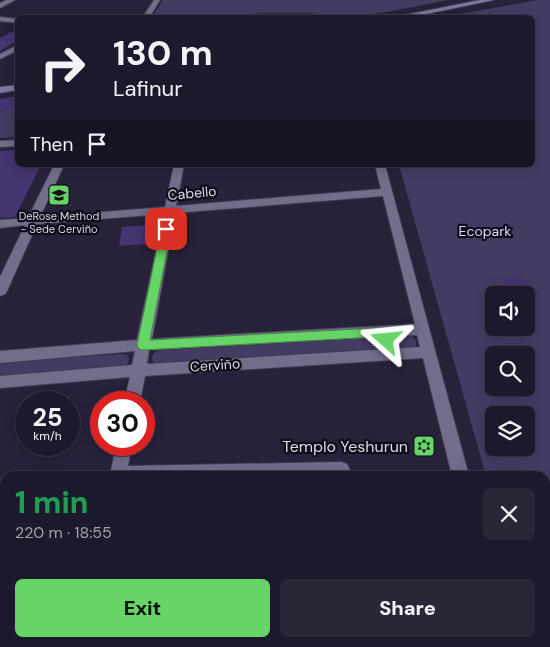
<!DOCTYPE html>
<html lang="en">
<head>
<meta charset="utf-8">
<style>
  :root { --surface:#1d192c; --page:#2a2638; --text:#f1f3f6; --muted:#a0a0a9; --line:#3b3848; --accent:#66d466 }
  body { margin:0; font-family:"DM Sans",sans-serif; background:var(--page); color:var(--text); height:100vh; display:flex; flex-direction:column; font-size:19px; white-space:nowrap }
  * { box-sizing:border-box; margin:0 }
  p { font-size:16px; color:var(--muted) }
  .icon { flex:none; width:28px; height:28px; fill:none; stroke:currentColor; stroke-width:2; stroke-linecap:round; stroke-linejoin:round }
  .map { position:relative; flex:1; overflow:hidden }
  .sheet { position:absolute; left:0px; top:471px; width:550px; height:176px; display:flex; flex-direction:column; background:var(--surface); border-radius:15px 15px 0 0; box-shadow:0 2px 12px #0003,0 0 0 1px var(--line) }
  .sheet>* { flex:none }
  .hud { position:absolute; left:15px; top:15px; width:520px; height:152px; border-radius:8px; box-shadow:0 2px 12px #0003,0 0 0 1px var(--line); background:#1d192c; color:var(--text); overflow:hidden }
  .buttons { position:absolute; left:485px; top:286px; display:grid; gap:10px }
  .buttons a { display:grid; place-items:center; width:50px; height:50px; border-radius:8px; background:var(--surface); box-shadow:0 2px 12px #0003,0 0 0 1px var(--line); font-size:25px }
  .speed { position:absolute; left:15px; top:391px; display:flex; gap:10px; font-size:25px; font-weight:700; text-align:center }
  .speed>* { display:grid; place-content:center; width:65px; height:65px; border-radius:50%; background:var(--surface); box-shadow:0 2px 12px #0003,0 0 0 1px var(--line); line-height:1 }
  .speed small { font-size:12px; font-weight:400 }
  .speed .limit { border:8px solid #d22; background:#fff; color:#111 }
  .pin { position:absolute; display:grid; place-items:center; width:42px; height:42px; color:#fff; margin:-21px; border-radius:10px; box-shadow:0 2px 8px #0006 }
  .me { position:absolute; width:55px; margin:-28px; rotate:288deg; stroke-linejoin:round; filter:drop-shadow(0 0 4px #0008) }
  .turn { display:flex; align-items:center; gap:18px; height:105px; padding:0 15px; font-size:22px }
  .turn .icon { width:65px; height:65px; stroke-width:2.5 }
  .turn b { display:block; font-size:35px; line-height:42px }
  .then { display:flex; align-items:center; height:48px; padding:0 15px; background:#0003; gap:10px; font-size:19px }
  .round { display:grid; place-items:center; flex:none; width:52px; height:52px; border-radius:8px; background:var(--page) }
  .headline { display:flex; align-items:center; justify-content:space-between; height:85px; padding:0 15px }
  h1 { font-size:30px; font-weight:800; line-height:38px; color:#1e9e55 }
  .button { display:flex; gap:10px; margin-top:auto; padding:10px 15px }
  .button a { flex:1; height:58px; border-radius:8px; background:var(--accent); color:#111; font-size:20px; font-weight:800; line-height:58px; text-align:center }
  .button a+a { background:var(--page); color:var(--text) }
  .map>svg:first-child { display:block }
</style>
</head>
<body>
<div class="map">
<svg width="550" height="647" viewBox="0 0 550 647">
  <rect width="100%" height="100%" fill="#27213a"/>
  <path fill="#2e2747" d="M258,13H313L321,17L245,18Z"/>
  <path fill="#443b63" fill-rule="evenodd" d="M163,0H449C418,5 338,26 313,13H258L245,18L152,17Z
    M538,0H550V647H535L533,643L545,642V476H486L399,165H532V18L442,17ZM494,295H526V328H494ZM494,355H526V388H494ZM494,415H526V448H494Z
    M17,96V137L0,138V112L16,108L11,97Z
    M410,334L416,341V348L160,365L153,362L152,357L155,352L161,350Z
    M122,354L128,355L129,360L127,365L121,367L0,378V362Z"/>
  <path fill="#443470" d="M18,29V40L0,51V38Z
    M11,97L16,109L0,112V99Z
    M18,150V165H41L15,217L0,218V151Z
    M148,225L146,244L119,246L122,227Z
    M518,274L542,295H535L526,299V295H518L502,280Z"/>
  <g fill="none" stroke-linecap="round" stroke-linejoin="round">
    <g stroke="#413b51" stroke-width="2">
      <path id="minor" d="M7,0H15L0,8V3Z
        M154,0H160L149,18H142Z
        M0,17L18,19V23L0,21Z
        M18,45V50L0,59V54Z
        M18,140V146L0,147V141Z
        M54,165H64L40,217L165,207L174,165H184L176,206L381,189L375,165H385L469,476H452L423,358L145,376L140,402H124L130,377L0,388V376L132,365L135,351L0,363V351L137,340L164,214L37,224L7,291L5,294L0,296V277L25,225L0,228V220L28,218ZM383,196L415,324L152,339L175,213ZM417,335L420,347L147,364L149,350Z
        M116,445H132L128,466L341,462L347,464L350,470L345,476H110Z
        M76,642H97V647H75Z
        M494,642H515L516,647H494Z"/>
    </g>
    <g stroke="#413b51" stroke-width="2">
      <path id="secondary" d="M480,0H494L407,18H390Z
        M18,85V90L0,93V87Z"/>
    </g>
    <use href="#minor" fill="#736d8c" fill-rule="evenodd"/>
    <use href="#secondary" fill="#7f77a1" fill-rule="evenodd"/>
  </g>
  <path fill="#66d466" stroke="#428a42" d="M166,226L171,229L150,340L377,328L381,329L392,340L386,345L375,337L143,350L139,349L137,345L161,229Z"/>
  <defs>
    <g id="university-square" transform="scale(1.125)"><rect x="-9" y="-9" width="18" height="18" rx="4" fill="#66d466" stroke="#0f0c18"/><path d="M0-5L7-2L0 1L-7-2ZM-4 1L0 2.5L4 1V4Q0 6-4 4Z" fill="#111"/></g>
    <g id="synagogue-square" transform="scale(1.125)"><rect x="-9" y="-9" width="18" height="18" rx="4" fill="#66d466" stroke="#0f0c18"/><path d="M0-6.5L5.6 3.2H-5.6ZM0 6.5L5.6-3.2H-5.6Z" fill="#111"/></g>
  </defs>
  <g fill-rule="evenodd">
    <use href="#university-square" x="59" y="195"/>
    <use href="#synagogue-square" x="424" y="446"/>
  </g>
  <g text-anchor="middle" stroke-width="4.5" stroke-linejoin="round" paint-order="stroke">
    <g font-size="11" fill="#dbd8ea" stroke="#0f0c18">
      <text x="59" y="220">DeRose Method<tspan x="59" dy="13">- Sede Cerviño</tspan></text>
    </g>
    <g font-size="14" fill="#dbd8ea" stroke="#0f0c18">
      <text transform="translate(192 193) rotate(-5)" y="5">Cabello</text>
      <text transform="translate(215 365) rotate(-4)" y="5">Cerviño</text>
    </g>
    <g font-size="14" fill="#dfd8fe" stroke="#0f0c18">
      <text x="485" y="236">Ecopark</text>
    </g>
    <g font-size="16" fill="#dbd8ea" stroke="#0f0c18" text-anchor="end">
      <text x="408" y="452">Templo Yeshurun</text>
    </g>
  </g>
</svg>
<div class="buttons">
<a><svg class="icon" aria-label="sound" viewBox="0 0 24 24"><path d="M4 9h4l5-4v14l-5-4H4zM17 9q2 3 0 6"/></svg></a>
<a><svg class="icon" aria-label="search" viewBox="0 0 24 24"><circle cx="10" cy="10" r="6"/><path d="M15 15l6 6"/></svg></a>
<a><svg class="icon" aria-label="layers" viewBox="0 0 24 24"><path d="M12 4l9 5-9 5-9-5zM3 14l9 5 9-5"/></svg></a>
</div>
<div class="speed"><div>25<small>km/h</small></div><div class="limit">30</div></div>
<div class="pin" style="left:166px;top:229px;background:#d93025"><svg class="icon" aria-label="arrive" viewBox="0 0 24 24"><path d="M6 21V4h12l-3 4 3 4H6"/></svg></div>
<svg class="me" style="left:386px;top:340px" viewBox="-20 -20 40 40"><path d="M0-17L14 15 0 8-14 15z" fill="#66d466" stroke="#fff" stroke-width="4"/></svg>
<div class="hud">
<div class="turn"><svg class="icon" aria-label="right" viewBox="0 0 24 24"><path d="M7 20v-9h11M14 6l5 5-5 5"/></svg><div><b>130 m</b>Lafinur</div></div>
<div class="then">Then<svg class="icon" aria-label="arrive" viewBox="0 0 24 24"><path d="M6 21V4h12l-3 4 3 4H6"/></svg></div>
</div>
<section class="sheet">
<div class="headline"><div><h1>1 min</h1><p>220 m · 18:55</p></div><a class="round"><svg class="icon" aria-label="close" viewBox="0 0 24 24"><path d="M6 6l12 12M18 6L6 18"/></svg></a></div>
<div class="button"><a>Exit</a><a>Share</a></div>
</section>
</div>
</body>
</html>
